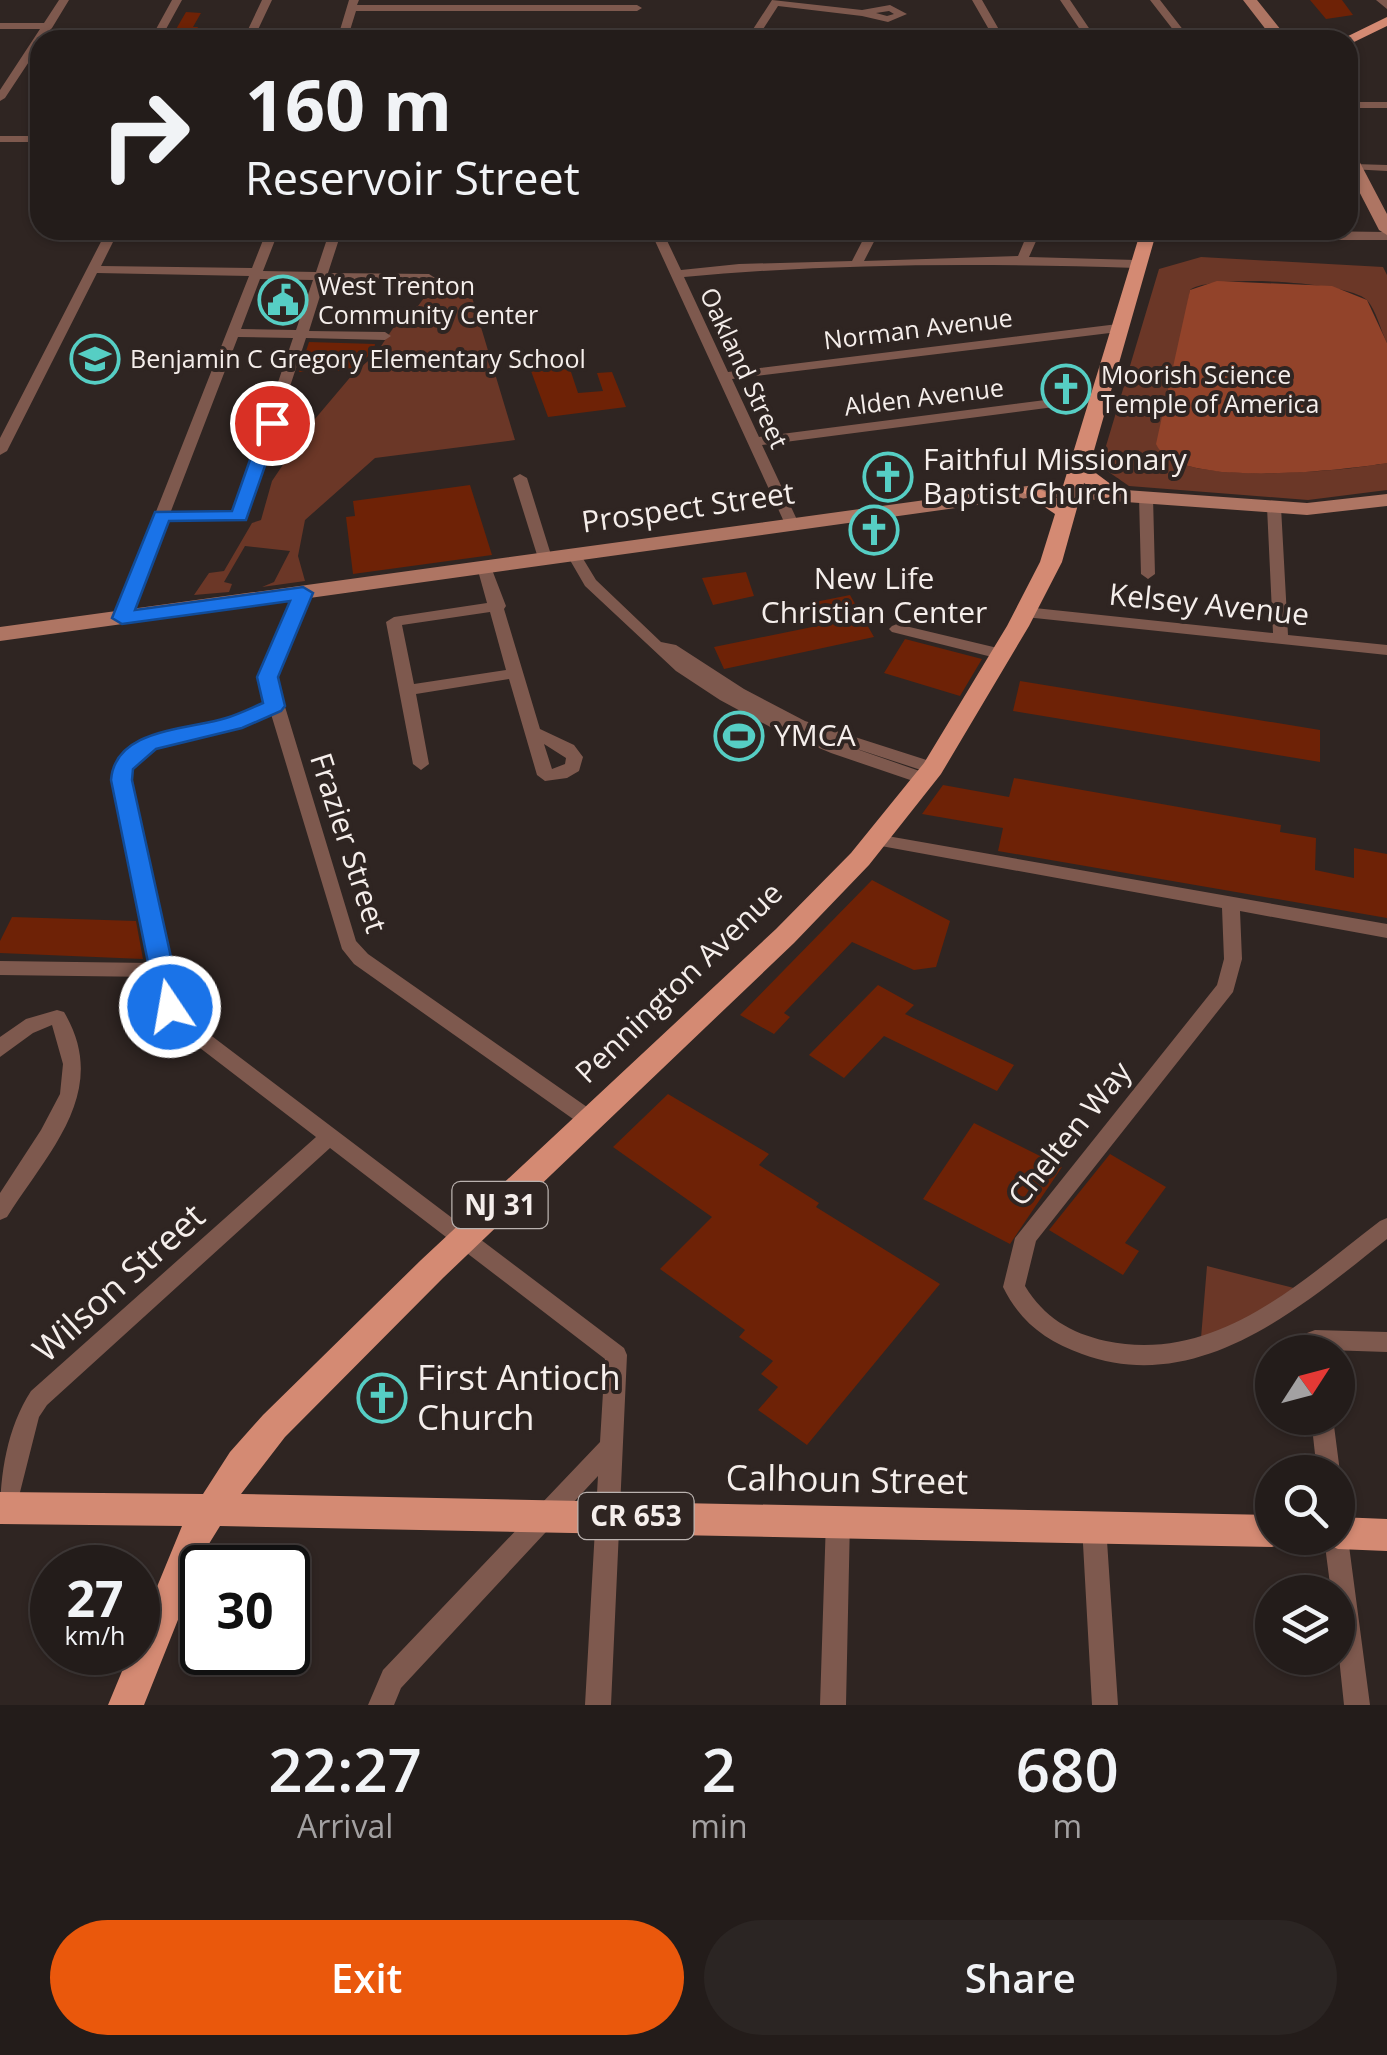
<!DOCTYPE html>
<html lang="en">
<head>
<meta charset="utf-8">
<style>
  :root { --surface:#231c1a; --page:#2b2523; --text:#f1f3f6; --muted:#a3a1a2; --line:#403a39; --accent:#ea580c }
  body { margin:0; font-family:"Open Sans",sans-serif; background:var(--page); color:var(--text); height:100vh; display:flex; flex-direction:column; font-size:38px; white-space:nowrap }
  * { box-sizing:border-box; margin:0 }
  p { font-size:32px; color:var(--muted) }
  .icon { flex:none; width:55px; height:55px; fill:none; stroke:currentColor; stroke-width:2; stroke-linecap:round; stroke-linejoin:round }
  .map { position:relative; height:1705px; overflow:hidden }
  .panel { display:flex; flex-direction:column; background:var(--surface); flex:1 }
  .panel>* { flex:none }
  .hud { position:absolute; left:30px; top:30px; width:1328px; height:210px; border-radius:30px; box-shadow:0 2px 8px #0004,0 0 0 2px var(--line); background:#231c1a; color:var(--text); overflow:hidden }
  .needle { width:65px; rotate:54deg }
  .controls { position:absolute; left:1255px; top:1335px; display:grid; gap:20px }
  .controls a { display:grid; place-items:center; width:100px; height:100px; border-radius:50%; background:var(--surface); box-shadow:0 2px 8px #0004,0 0 0 2px var(--line); font-size:50px }
  .speed { position:absolute; left:30px; top:1545px; display:flex; gap:20px; font-size:50px; font-weight:700; text-align:center }
  .speed>* { display:grid; place-content:center; width:130px; height:130px; border-radius:50%; background:var(--surface); box-shadow:0 2px 8px #0004,0 0 0 2px var(--line); line-height:1 }
  .speed small { font-size:25px; font-weight:400 }
  .speed .limit { border:5px solid #111; border-radius:15px; background:#fff; color:#111 }
  .pin { position:absolute; display:grid; place-items:center; width:85px; height:85px; color:#fff; margin:-42px; border:5px solid #fff; border-radius:50%; box-shadow:0 2px 10px #0007 }
  .me { position:absolute; width:110px; margin:-55px; rotate:348deg; stroke-linejoin:round; filter:drop-shadow(0 0 8px #0008) }
  .turn { display:flex; align-items:center; gap:35px; height:210px; padding:0 50px; font-size:45px }
  .turn .icon { width:130px; height:130px; stroke-width:2.5 }
  .turn b { display:block; font-size:70px; line-height:85px }
  .eta { display:flex; justify-content:space-evenly; align-items:center; height:170px; text-align:center }
  .eta b { font-size:60px; font-weight:600; line-height:70px }
  .cta { display:flex; gap:20px; margin-top:auto; padding:20px 50px }
  .cta a { flex:1; height:115px; border-radius:60px; background:var(--accent); color:#fff; font-size:40px; font-weight:600; line-height:115px; text-align:center }
  .cta a+a { background:var(--page); color:var(--text) }
  .map>svg:first-child { display:block }
</style>
</head>
<body>
<div class="map">
<svg width="1387" height="1705" viewBox="0 0 1387 1705">
  <rect width="100%" height="100%" fill="#2f2522"/>
  <path fill="#6b3727" d="M1201,257L1383,267L1387,275V343C1381,331 1376,310 1367,300C1348,281 1210,274 1190,290L1162,455C1203,484 1337,472 1387,463V490L1308,500L1129,486L1100,466L1159,269Z
    M441,275L471,294L515,440L375,458L305,520L298,556L305,581L262,587L274,582L290,551L245,546L224,582L232,584L229,592L194,595L209,573L224,571L252,523L261,520L272,481L309,426L353,374L375,355L404,312L418,306Z
    M1207,1266L1294,1288L1246,1321L1201,1338Z"/>
  <path fill="#92432a" d="M1217,281L1332,286L1367,300L1387,343V463C1345,470 1175,490 1156,444L1190,290Z"/>
  <path fill="#6e2206" d="M1310,0H1342L1353,15L1326,19Z
    M186,12L201,13L193,27H198L193,39L171,38Z
    M309,342L375,344L374,351L352,370L299,372Z
    M570,369L578,393L603,391L597,373L612,372L626,407L548,417L531,371Z
    M470,485L492,555L353,574L346,517L355,516L353,501Z
    M746,572L754,596L713,605L702,578Z
    M850,595L874,637L724,669L714,647L827,624L815,602Z
    M905,639L982,659L960,696L884,673Z
    M1020,681L1320,730V762L1013,711Z
    M1014,778L1281,825L1280,832L1316,838L1315,870L1354,878V848L1387,854V918L998,851L1003,828L922,814L943,785L1009,797Z
    M872,880L950,921L936,967L914,970L852,942L784,1013L790,1017L774,1034L740,1015Z
    M12,917L136,921L143,959L0,953V941Z
    M878,985L914,1005L905,1014L1014,1065L997,1091L884,1036L844,1078L809,1055Z
    M668,1094L769,1154L759,1165L819,1203L816,1207L940,1284L807,1445L758,1410L778,1387L761,1374L773,1361L739,1337L745,1330L660,1269L712,1217L613,1147Z
    M974,1123L1062,1167L1010,1244L923,1199Z
    M1110,1154L1166,1187L1125,1243L1139,1251L1123,1275L1049,1230Z"/>
  <g fill="none" stroke-linecap="round" stroke-linejoin="round">
    <path fill="#7e594e" fill-rule="evenodd" d="M59,0H69L52,28L40,40V45L5,98L0,101V90L40,29H0V23H44Z
      M172,0H182L160,40H150Z
      M262,0H272L253,40H243Z
      M349,0H359L357,5H637L642,8L637,11H356L347,40H337Z
      M772,0L862,10L890,5L907,14L888,22L862,16L778,6L756,40H746ZM889,11L894,14L887,16L876,13Z
      M972,0H982L1005,40H995Z
      M1060,0H1070L1097,40H1087Z
      M1150,0H1160L1191,40H1181Z
      M1376,0H1387V9Z
      M1348,102H1387V108H1348Z
      M0,136H40V142H0Z
      M1354,164L1387,165V171L1350,169V165Z
      M107,230H119L101,266L252,268L267,230H279L263,271L316,272L330,230H342L328,273L429,274L435,278L429,282L325,280L309,331L385,332L391,336L385,340L306,338L247,516L240,520L168,519L130,618L122,623L114,618L249,276L97,273L7,451L0,455V438ZM260,279L313,280L296,330L241,329ZM238,337L293,338L234,512L171,511Z
      M650,230H662L681,270L739,264L852,261L868,230H880L864,261L1018,256L1029,230H1041L1029,257L1136,260L1142,264L1136,268C986,263 833,263 684,277L728,372L1118,324L1124,328L1118,332L732,379L759,437L1100,393L1107,397L1100,401L762,445L799,524L792,528L785,524Z
      M1228,230L1387,232V240H1244Z
      M520,474L527,478L552,558L550,561H540L538,558L513,478Z
      M1146,493L1153,497L1155,574L1148,579L1141,574L1139,497Z
      M1274,503L1281,507L1288,635L1387,645V655L1025,617L1017,612L1025,607L1273,633L1267,507Z
      M574,551L579,552L596,580L661,642L676,645L744,689L805,721L939,764L941,768L933,774L845,745L931,775L933,779L931,783H919L831,753L774,729L720,700L676,671L585,586L567,555Z
      M484,563L491,567L506,606L504,609L540,729L574,745L583,757L579,771L567,778L545,781L537,775L509,679L416,694L429,764L421,770L413,764L386,622L394,617L487,603L477,567ZM490,612L506,670L414,684L402,625ZM544,744L566,758L565,764L552,769Z
      M303,588L311,593L276,677L356,941L368,954L597,1114L600,1120L597,1126L590,1128L583,1126L354,964L342,949L271,714C259,720 246,726 233,729C196,738 140,735 130,780L179,1008L188,1018L624,1348L627,1355L611,1705H585L598,1476L401,1688L394,1705H368L383,1670L600,1442L605,1359L330,1148L47,1405L39,1417L16,1508L12,1516L0,1518C0,1474 7,1428 31,1391L316,1137L174,1028L161,1010L154,977L0,975V961L151,963L114,780C126,724 187,731 231,718C244,715 256,708 268,703L260,677L295,593Z
      M897,624L1006,650L1008,654L1000,659L892,632L889,629L892,626Z
      M876,834L1387,924V938L1240,911L1242,959L1233,992L1036,1241L1025,1286C1044,1317 1070,1333 1106,1341C1216,1364 1299,1283 1380,1221L1387,1218V1239C1301,1307 1199,1397 1082,1354C1046,1341 1020,1322 1003,1287L1015,1238L1217,985L1224,959L1222,908L870,844L867,840L870,836Z
      M57,1010L64,1012C111,1091 49,1151 7,1217L0,1220V1193L41,1130L60,1094L63,1064L52,1025L33,1033L0,1057V1037L26,1019Z
      M1315,1330L1387,1332V1352L1327,1350V1352H1305L1304,1340L1307,1333Z
      M1311,1418H1333L1340,1472L1338,1477V1472H1317Z
      M838,1509L846,1512L850,1520L846,1705H820L826,1520L830,1512Z
      M1094,1515L1102,1518L1106,1526L1118,1705H1092L1082,1526L1086,1518Z
      M1338,1527L1344,1530L1348,1538L1370,1705H1344L1338,1648V1592H1331L1324,1538H1338Z"/>
    <path fill="#ae7563" fill-rule="evenodd" d="M1243,0H1257L1289,40H1274Z
      M1348,150L1356,155L1387,214V235L1379,230L1348,170Z
      M1042,484L1307,503L1387,494V506L1307,515L1042,496L0,641V627Z"/>
    <path fill="#d48a73" fill-rule="evenodd" d="M1387,17V26L1352,43L1340,40Z
      M1141,230H1157L1089,468L1124,494L1121,498H1107L1084,483L1062,562L1029,626L941,774L869,865L794,943L443,1278L285,1437L241,1494L1272,1515V1538H1286L1284,1542L1272,1547L220,1526L207,1547L144,1705H108L130,1652H138V1633L182,1526L0,1524V1492L203,1494L230,1452L263,1415L421,1260L776,929L851,853L924,763L1007,626L1040,562L1055,514L1021,491L1031,485L1059,499Z
      M1338,1517L1387,1519V1551L1338,1549L1326,1544L1323,1538H1338Z"/>
  </g>
  <path fill="#1a73e8" stroke="#114b97" stroke-width="2.5" d="M272,418L280,423L246,520L169,521L135,610L303,587L313,593L278,677L285,706L281,711L242,728L156,749L133,769L132,780L182,1007L178,1014H161L157,1007L111,780C115,728 188,730 226,718C239,714 251,708 263,703L257,677L290,601L122,624L112,618L155,512L232,511L263,423Z"/>
  <defs>
    <g id="civic-ring" transform="scale(2.5)"><circle r="9.5" fill="#2f2522" stroke="#56cec4" stroke-width="1.5"/><path d="M-.6-6.5H3V-4.5H.6V-3L4-1V1h2V6H-6V1h2V-1L-.6-3ZM-1.2 2.5V6h2.4V2.5Z" fill="#56cec4"/></g>
    <g id="school-ring" transform="scale(2.5)"><circle r="9.5" fill="#2f2522" stroke="#56cec4" stroke-width="1.5"/><path d="M0-5L7-2L0 1L-7-2ZM-4 1L0 2.5L4 1V4Q0 6-4 4Z" fill="#56cec4"/></g>
    <g id="church-ring" transform="scale(2.5)"><circle r="9.5" fill="#2f2522" stroke="#56cec4" stroke-width="1.5"/><path d="M-1.2-6h2.4v3.5h3.3v2.4h-3.3V6h-2.4V-.1h-3.3v-2.4h3.3Z" fill="#56cec4"/></g>
    <g id="stadium-ring" transform="scale(2.5)"><circle r="9.5" fill="#2f2522" stroke="#56cec4" stroke-width="1.5"/><path d="M0-5a6.5 5 0 1 0 0 10a6.5 5 0 1 0 0-10ZM-3.5-1.8h7v3.6h-7Z" fill="#56cec4"/></g>
  </defs>
  <g fill-rule="evenodd">
    <use href="#civic-ring" x="283" y="300"/>
    <use href="#school-ring" x="95" y="359"/>
    <use href="#church-ring" x="1066" y="389"/>
    <use href="#church-ring" x="888" y="477"/>
    <use href="#church-ring" x="874" y="530"/>
    <use href="#stadium-ring" x="739" y="736"/>
    <use href="#church-ring" x="382" y="1398"/>
  </g>
  <g text-anchor="middle" stroke-width="8" stroke-linejoin="round" paint-order="stroke">
    <g font-size="25" fill="#f5eeeb" stroke="#2f2522" text-anchor="start">
      <text x="318" y="295">West Trenton<tspan x="318" dy="29">Community Center</tspan></text>
      <text x="130" y="368">Benjamin C Gregory Elementary School</text>
      <text x="1101" y="384">Moorish Science<tspan x="1101" dy="29">Temple of America</tspan></text>
    </g>
    <g font-size="25" fill="#f5eeeb" stroke="#2f2522">
      <text transform="translate(918 329) rotate(-7)" y="9">Norman Avenue</text>
      <text transform="translate(744 368) rotate(65)" y="9">Oakland Street</text>
      <text transform="translate(924 397) rotate(-7)" y="9">Alden Avenue</text>
    </g>
    <g fill="#2f2522" stroke="#bab2af" stroke-width="2.5">
      <rect x="452.5" y="1182" width="95" height="46" rx="8"/>
      <rect x="578.5" y="1493" width="115" height="46" rx="8"/>
    </g>
    <g font-size="28" font-weight="bold" fill="#f5eeeb">
      <text x="500" y="1215">NJ 31</text>
      <text x="636" y="1526">CR 653</text>
    </g>
    <g font-size="30" fill="#f5eeeb" stroke="#2f2522" text-anchor="start">
      <text x="923" y="470">Faithful Missionary<tspan x="923" dy="34">Baptist Church</tspan></text>
      <text x="874" y="589" text-anchor="middle">New Life<tspan x="874" dy="34">Christian Center</tspan></text>
      <text x="774" y="746">YMCA</text>
    </g>
    <g font-size="30" fill="#f5eeeb" stroke="#2f2522">
      <text transform="translate(688 508) rotate(-8)" y="10">Prospect Street</text>
      <text transform="translate(1209 605) rotate(6)" y="10">Kelsey Avenue</text>
      <text transform="translate(348 843) rotate(72)" y="10">Frazier Street</text>
      <text transform="translate(679 983) rotate(-44)" y="10">Pennington Avenue</text>
      <text transform="translate(1070 1134) rotate(-51)" y="10">Chelten Way</text>
    </g>
    <g font-size="35" fill="#f5eeeb" stroke="#2f2522">
      <text transform="translate(119 1283) rotate(-42)" y="12">Wilson Street</text>
      <text transform="translate(847 1480) rotate(1)" y="12">Calhoun Street</text>
    </g>
    <g font-size="35" fill="#f5eeeb" stroke="#2f2522" text-anchor="start">
      <text x="417" y="1390">First Antioch<tspan x="417" dy="40">Church</tspan></text>
    </g>
  </g>
</svg>
<div class="controls">
<a><svg class="needle" viewBox="-14 -14 28 28"><path d="M0-13l5 13h-10z" fill="#e53935"/><path d="M0 13l5-13h-10z" fill="#a3a1a2"/></svg></a>
<a><svg class="icon" aria-label="search" viewBox="0 0 24 24"><circle cx="10" cy="10" r="6"/><path d="M15 15l6 6"/></svg></a>
<a><svg class="icon" aria-label="layers" viewBox="0 0 24 24"><path d="M12 4l9 5-9 5-9-5zM3 14l9 5 9-5"/></svg></a>
</div>
<div class="speed"><div>27<small>km/h</small></div><div class="limit">30</div></div>
<div class="pin" style="left:272px;top:423px;background:#d93025"><svg class="icon" aria-label="arrive" viewBox="0 0 24 24"><path d="M6 21V4h12l-3 4 3 4H6"/></svg></div>
<svg class="me" style="left:170px;top:1007px" viewBox="-20 -20 40 40"><circle r="17" fill="#1a73e8" stroke="#fff" stroke-width="3"/><path d="M0-11L8 9 0 5-8 9z" fill="#fff"/></svg>
<div class="hud">
<div class="turn"><svg class="icon" aria-label="right" viewBox="0 0 24 24"><path d="M7 20v-9h11M14 6l5 5-5 5"/></svg><div><b>160 m</b>Reservoir Street</div></div>
</div>
</div>
<section class="panel">
<div class="eta">
<div><b>22:27</b><p>Arrival</p></div>
<div><b>2</b><p>min</p></div>
<div><b>680</b><p>m</p></div>
</div>
<div class="cta"><a>Exit</a><a>Share</a></div>
</section>
</body>
</html>
